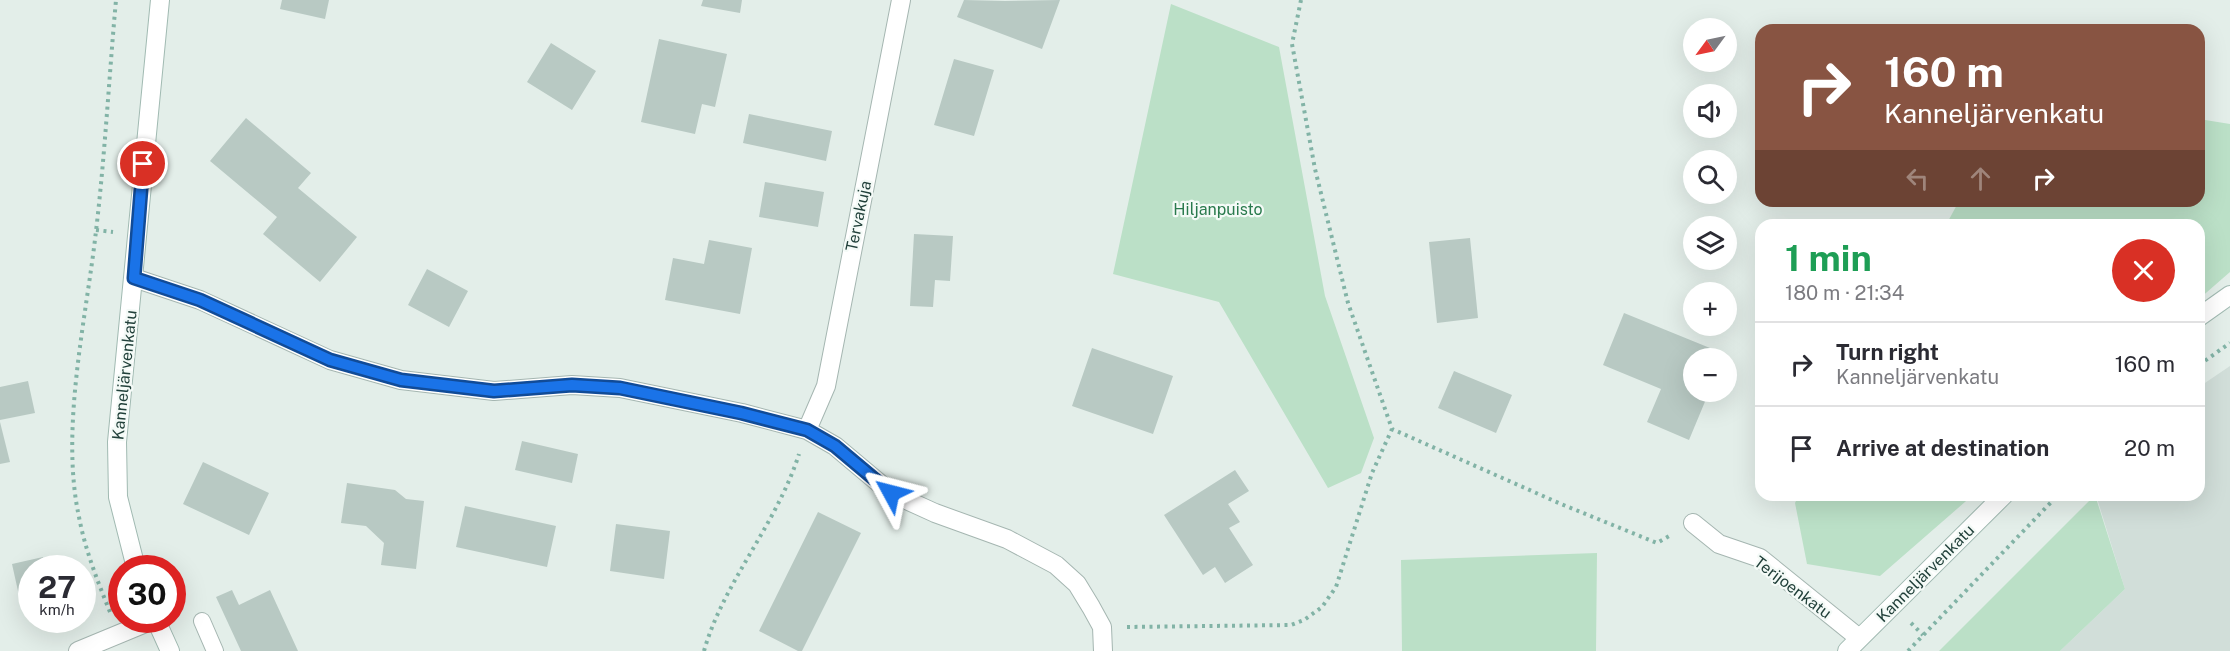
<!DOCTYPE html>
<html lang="en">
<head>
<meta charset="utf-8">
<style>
  :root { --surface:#fff; --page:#f2f2f3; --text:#2b2b33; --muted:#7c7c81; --line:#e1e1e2 }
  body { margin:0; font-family:"Public Sans",sans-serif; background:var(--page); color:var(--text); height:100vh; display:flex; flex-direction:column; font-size:22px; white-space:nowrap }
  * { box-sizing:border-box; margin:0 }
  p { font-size:20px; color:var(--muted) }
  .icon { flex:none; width:33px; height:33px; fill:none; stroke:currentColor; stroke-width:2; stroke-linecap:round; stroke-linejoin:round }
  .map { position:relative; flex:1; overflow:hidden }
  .drawer { position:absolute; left:1755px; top:219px; width:450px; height:282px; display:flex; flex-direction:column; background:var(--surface); border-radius:18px; box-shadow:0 6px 24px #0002 }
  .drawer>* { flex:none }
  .top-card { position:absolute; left:1755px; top:24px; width:450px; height:183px; border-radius:18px; box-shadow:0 6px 24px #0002; background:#885442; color:#fff; overflow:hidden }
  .needle { width:39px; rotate:237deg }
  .fabs { position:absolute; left:1683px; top:18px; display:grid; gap:12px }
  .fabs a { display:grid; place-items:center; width:54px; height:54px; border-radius:50%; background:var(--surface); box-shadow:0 6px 24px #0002; font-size:30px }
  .speed { position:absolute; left:18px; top:555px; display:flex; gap:12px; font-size:30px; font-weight:700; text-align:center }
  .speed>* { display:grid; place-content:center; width:78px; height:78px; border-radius:50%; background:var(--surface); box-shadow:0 6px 24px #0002; line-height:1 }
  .speed small { font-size:15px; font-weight:400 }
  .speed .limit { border:9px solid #d22; background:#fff; color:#111 }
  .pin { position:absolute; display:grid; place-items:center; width:51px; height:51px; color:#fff; margin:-26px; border:3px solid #fff; border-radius:50%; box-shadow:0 2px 6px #0007 }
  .me { position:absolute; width:66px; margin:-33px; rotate:308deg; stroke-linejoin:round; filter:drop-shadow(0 0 4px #0008) }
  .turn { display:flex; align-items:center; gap:21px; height:126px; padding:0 30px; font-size:27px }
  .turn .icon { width:78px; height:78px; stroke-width:2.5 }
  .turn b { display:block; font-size:42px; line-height:51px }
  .lanes { display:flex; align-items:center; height:57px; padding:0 30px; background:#0003; justify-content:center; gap:30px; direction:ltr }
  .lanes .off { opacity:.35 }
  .round { display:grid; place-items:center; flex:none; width:63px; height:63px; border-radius:32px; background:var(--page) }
  .headline { display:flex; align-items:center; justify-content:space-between; height:102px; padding:0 30px }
  h1 { font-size:36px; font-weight:700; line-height:45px; color:#1e9e55 }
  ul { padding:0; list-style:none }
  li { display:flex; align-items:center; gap:18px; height:84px; padding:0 30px; border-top:2px solid var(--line) }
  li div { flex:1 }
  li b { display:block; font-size:22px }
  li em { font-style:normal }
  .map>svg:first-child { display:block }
</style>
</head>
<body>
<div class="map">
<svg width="2230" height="651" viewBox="0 0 2230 651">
  <rect width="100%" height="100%" fill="#e3eee9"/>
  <path fill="#d1ded9" d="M2230,366V651H2060L2125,589L2096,495H2199V387Z"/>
  <path fill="#bbe0c7" d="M1171,4L1279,47L1325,296L1374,438L1361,473L1328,488L1219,302L1113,274Z
    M2199,119L2230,124V272L2199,299V225H1946L1959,201H2199Z
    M1799,495H1973L1880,576L1807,564L1795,503Z
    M2095,495L2125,589L2060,651H1939Z
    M1597,553L1596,651H1402L1401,560Z"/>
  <path fill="#b8c9c3" d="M282,0H329L325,19L280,9Z
    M703,0H742L740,13L701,6Z
    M964,0L1005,1L1060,0L1042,49L957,17Z
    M659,39L727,54L715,107L702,104L695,134L641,122Z
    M551,43L596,71L572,110L527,82Z
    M954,59L994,70L974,136L934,125Z
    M749,114L832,131L826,161L743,143Z
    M246,118L311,173L298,188L357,237L320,282L263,234L277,217L210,161Z
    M765,182L824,192L818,227L759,217Z
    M914,234L953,236L950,281L935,280L933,307L910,306Z
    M1470,238L1478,318L1437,323L1429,242Z
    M709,240L752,248L740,314L665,300L673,258L704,264Z
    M427,269L468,291L449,327L408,305Z
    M1624,313L1710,348L1706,358H1694V392H1709L1689,440L1647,422L1661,389L1603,365Z
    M1092,348L1173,376L1153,434L1072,406Z
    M1454,371L1512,395L1496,433L1438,408Z
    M28,381L35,413L0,420V387Z
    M0,422L10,462L0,464Z
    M522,441L578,454L572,483L515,470Z
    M203,462L269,493L249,535L183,504Z
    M1235,470L1249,491L1228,504L1240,522L1229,528L1253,565L1225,583L1215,567L1203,575L1164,515Z
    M347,483L395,490L406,499L424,501L416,569L381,565L384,543L366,526L341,523Z
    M465,506L556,526L547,567L456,547Z
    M818,512L861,533L802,651H798L759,631Z
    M616,524L670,531L664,579L610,571Z
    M43,557L45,568H32V607L22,609L12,564Z
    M232,590L239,605L270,590L298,651H241L216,597Z"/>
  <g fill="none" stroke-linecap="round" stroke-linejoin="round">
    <g stroke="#a5b6b1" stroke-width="18">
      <path id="lane" d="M202,621L215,651"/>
    </g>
    <g stroke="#a5b6b1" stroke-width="20">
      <path id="street" d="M134,278L200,300L330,360L401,380L494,391L572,385L620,388L742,413L807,430L835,446L891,493L935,513L1007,539L1056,565L1077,584L1091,607L1102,627L1103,651
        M807,430L826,386L901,0
        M1693,523L1719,544L1760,558L1859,638
        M78,651L153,620"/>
    </g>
    <g stroke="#a1bab2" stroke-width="20">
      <path id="secondary" d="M2199,317L2230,295
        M136,568L118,497L117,442L160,0
        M156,620L170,651
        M1847,651L2004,495"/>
    </g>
    <path stroke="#82b3a6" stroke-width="4" stroke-dasharray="3 4.5" stroke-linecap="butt" d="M1301,0L1292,44L1315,169L1348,303L1392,429L1561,504L1657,543L1671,535
      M96,230L113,232
      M2199,365L2230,343
      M110,612C97,580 85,549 79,517C60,429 86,320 96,231C105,155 109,77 116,0
      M1911,623L1923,635
      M1127,627L1291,625L1304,620L1322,607L1336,587L1372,473L1392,429
      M704,651C723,583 777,524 799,454
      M1908,651L2058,495"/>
    <use href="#lane" stroke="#fff" stroke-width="16"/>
    <use href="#street" stroke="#fff" stroke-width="18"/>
    <use href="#secondary" stroke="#fff" stroke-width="18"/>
  </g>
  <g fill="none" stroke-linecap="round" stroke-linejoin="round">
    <g stroke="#114b97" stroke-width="15">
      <path id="route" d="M143,164L134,278L200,300L330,360L401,380L494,391L572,385L620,388L741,413L807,430L835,446L891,493"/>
    </g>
    <use href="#route" stroke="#1a73e8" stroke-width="10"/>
  </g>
  <g text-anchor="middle" stroke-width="4.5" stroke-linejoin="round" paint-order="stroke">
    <g font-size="16" fill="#297a4d" stroke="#f4faf7">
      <text x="1218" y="215">Hiljanpuisto</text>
    </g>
    <g font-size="16" fill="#21403a" stroke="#f4faf7">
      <text transform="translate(858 216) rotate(-78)" y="6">Tervakuja</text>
      <text transform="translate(124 375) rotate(-84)" y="6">Kanneljärvenkatu</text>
      <text transform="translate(1925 573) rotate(-45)" y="6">Kanneljärvenkatu</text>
      <text transform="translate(1793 587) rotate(37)" y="6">Terijoenkatu</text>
    </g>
  </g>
</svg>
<div class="fabs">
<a><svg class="needle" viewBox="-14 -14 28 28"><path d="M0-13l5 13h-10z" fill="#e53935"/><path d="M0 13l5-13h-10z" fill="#7c7c81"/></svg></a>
<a><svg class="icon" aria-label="sound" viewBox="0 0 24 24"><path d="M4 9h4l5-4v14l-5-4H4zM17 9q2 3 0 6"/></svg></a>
<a><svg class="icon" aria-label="search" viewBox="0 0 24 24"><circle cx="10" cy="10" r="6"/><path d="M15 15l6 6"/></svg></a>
<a><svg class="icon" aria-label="layers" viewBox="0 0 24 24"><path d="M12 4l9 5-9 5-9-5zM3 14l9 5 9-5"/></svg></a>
<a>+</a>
<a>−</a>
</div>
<div class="speed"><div>27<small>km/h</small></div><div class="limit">30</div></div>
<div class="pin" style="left:143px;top:164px;background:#d93025"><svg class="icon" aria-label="arrive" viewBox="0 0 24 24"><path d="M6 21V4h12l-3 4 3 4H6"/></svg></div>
<svg class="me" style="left:891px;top:493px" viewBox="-20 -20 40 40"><path d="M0-17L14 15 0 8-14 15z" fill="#1a73e8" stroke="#fff" stroke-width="4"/></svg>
<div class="top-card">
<div class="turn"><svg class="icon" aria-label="right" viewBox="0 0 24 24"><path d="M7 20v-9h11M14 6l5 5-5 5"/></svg><div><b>160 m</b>Kanneljärvenkatu</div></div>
<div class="lanes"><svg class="icon off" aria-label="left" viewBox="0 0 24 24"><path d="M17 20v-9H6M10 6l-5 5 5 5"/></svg><svg class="icon off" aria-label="ahead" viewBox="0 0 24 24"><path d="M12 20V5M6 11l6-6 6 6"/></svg><svg class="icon" aria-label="right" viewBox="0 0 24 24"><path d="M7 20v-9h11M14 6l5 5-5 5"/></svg></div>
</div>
<section class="drawer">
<div class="headline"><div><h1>1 min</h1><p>180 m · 21:34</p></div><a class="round" style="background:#d93025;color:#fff"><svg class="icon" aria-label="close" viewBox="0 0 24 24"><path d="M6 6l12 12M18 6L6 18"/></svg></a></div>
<ul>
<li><svg class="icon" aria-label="right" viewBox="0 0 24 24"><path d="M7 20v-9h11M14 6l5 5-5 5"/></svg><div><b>Turn right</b><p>Kanneljärvenkatu</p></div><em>160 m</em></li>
<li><svg class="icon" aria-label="arrive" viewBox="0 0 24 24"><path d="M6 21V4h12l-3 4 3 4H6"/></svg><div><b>Arrive at destination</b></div><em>20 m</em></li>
</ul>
</section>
</div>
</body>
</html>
